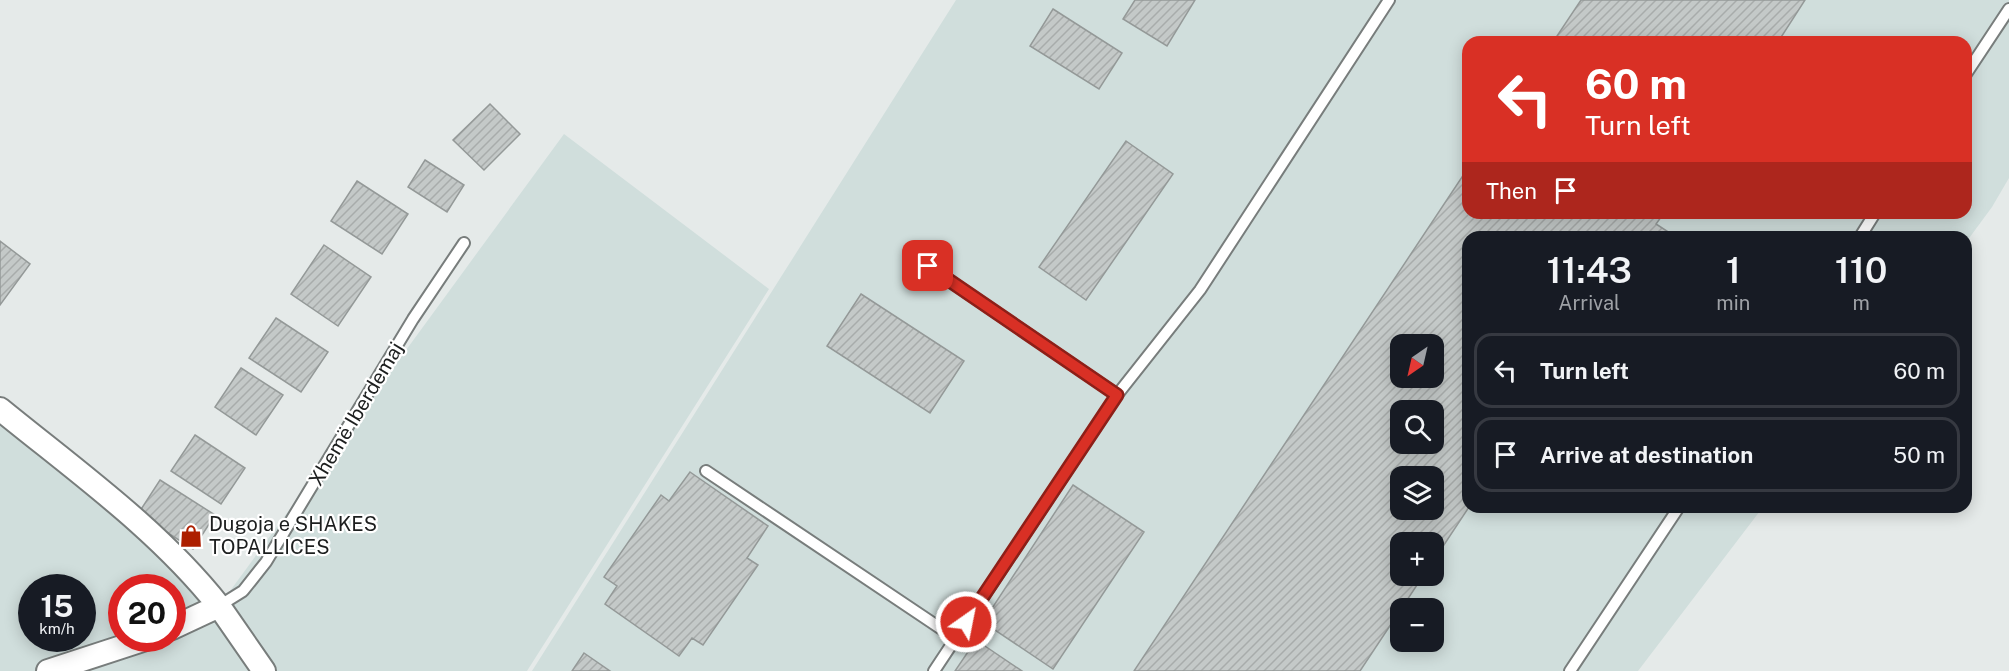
<!DOCTYPE html>
<html lang="en">
<head>
<meta charset="utf-8">
<style>
  :root { --surface:#171b24; --page:#242831; --text:#f1f3f6; --muted:#9ea1a6; --line:#363941 }
  body { margin:0; font-family:"Public Sans",sans-serif; background:var(--page); color:var(--text); height:100vh; display:flex; flex-direction:column; font-size:22px; white-space:nowrap }
  * { box-sizing:border-box; margin:0 }
  p { font-size:20px; color:var(--muted) }
  .icon { flex:none; width:33px; height:33px; fill:none; stroke:currentColor; stroke-width:2; stroke-linecap:round; stroke-linejoin:round }
  .map { position:relative; flex:1; overflow:hidden }
  .sheet { position:absolute; left:1462px; top:231px; width:510px; height:282px; display:flex; flex-direction:column; background:var(--surface); border-radius:18px; box-shadow:0 3px 15px #0003 }
  .sheet>* { flex:none }
  .guide { position:absolute; left:1462px; top:36px; width:510px; height:183px; border-radius:18px; box-shadow:0 3px 15px #0003; background:#d93025; color:#fff; overflow:hidden }
  .needle { width:39px; rotate:214deg }
  .fabs { position:absolute; left:1390px; top:334px; display:grid; gap:12px }
  .fabs a { display:grid; place-items:center; width:54px; height:54px; border-radius:12px; background:var(--surface); box-shadow:0 3px 15px #0003; font-size:30px }
  .speed { position:absolute; left:18px; top:574px; display:flex; gap:12px; font-size:30px; font-weight:700; text-align:center }
  .speed>* { display:grid; place-content:center; width:78px; height:78px; border-radius:50%; background:var(--surface); box-shadow:0 3px 15px #0003; line-height:1 }
  .speed small { font-size:15px; font-weight:400 }
  .speed .limit { border:9px solid #d22; background:#fff; color:#111 }
  .pin { position:absolute; display:grid; place-items:center; width:51px; height:51px; color:#fff; margin:-26px; border-radius:12px; box-shadow:0 3px 9px #0006 }
  .me { position:absolute; width:66px; margin:-33px; rotate:33deg; stroke-linejoin:round; filter:drop-shadow(0 0 4px #0008) }
  .turn { display:flex; align-items:center; gap:21px; height:126px; padding:0 24px; font-size:27px }
  .turn .icon { width:78px; height:78px; stroke-width:2.5 }
  .turn b { display:block; font-size:42px; line-height:51px }
  .then { display:flex; align-items:center; height:57px; padding:0 24px; background:#0003; gap:12px; font-size:22px }
  .eta { display:flex; justify-content:space-evenly; align-items:center; height:102px; text-align:center }
  .eta b { font-size:36px; font-weight:600; line-height:42px }
  ul { padding:0; list-style:none }
  li { display:flex; align-items:center; gap:18px; height:75px; margin:0 12px 9px; padding:0 12px; border:3px solid var(--line); border-radius:18px }
  li div { flex:1 }
  li b { display:block; font-size:22px }
  li em { font-style:normal }
  .map>svg:first-child { display:block }
</style>
</head>
<body>
<div class="map">
<svg width="2009" height="671" viewBox="0 0 2009 671">
  <defs>
    <pattern id="building-hatch" width="6" height="6" patternUnits="userSpaceOnUse" patternTransform="scale(1.5)"><rect width="6" height="6" fill="#c4c9c8"/><path d="M-1 1l2-2M0 6l6-6M5 7l2-2" fill="none" stroke="#a8acab"/></pattern>
  </defs>
  <rect width="100%" height="100%" fill="#e5eae9"/>
  <path fill="#d0dedc" fill-rule="evenodd" d="M956,0H2009V178L1992,207L1967,241L1966,237H1468V507H1763L1638,671H532ZM1468,42H1966V213H1468ZM1401,345H1434V378H1401ZM1401,411H1434V444H1401ZM1401,477H1434V510H1401ZM1401,543H1434V576H1401ZM1401,609H1434V642H1401Z
    M564,134L769,289L527,671H0V409L219,606ZM32,588H82V639H32ZM122,588H172V639H122Z"/>
  <path fill="url(#building-hatch)" stroke="#949998" stroke-width="1.5" fill-rule="evenodd" d="M1135,0H1195L1167,46L1123,19Z
    M1581,0H1805L1778,42H1553Z
    M1053,9L1122,53L1099,89L1030,46Z
    M490,104L520,134L484,170L453,140Z
    M1126,141L1173,174L1086,300L1039,267Z
    M425,160L464,185L447,212L408,187Z
    M1468,168V213H1664L1656,224L1676,237H1468L1469,507L1434,560V543H1401V576H1423L1360,671H1134ZM1401,345H1434V378H1401ZM1401,411H1434V444H1401ZM1401,477H1434V510H1401Z
    M357,181L408,214L382,254L331,221Z
    M0,241L30,264L0,305Z
    M324,245L371,277L338,326L291,294Z
    M861,294L964,361L930,413L827,346Z
    M276,318L328,352L301,392L249,358Z
    M241,368L283,395L256,435L215,407Z
    M195,435L245,468L221,504L171,471Z
    M690,472L768,526L747,558L758,565L703,645L692,638L679,656L605,604L617,586L604,577L661,495L669,501Z
    M160,480L215,515L193,549L138,514Z
    M1073,485L1144,532L1053,669L983,622Z
    M976,640L1022,671H955Z
    M584,653L610,671H572Z"/>
  <g fill="none" stroke-linecap="round" stroke-linejoin="round">
    <g stroke="#787d7c" stroke-width="14">
      <path id="lane" d="M1966,74L2009,9
        M1860,237L1875,213
        M928,266L1117,395
        M706,471L955,638
        M219,606L243,591L266,562L413,319L464,243
        M934,671L1117,395L1200,290L1389,0
        M1570,671L1679,507"/>
    </g>
    <g stroke="#787d7c" stroke-width="26">
      <path id="street" d="M0,409C76,471 158,529 219,606L172,628
        M219,606L264,671
        M48,671L146,639"/>
    </g>
    <use href="#lane" stroke="#fff" stroke-width="10"/>
    <use href="#street" stroke="#fff" stroke-width="22"/>
  </g>
  <g fill="none" stroke-linecap="round" stroke-linejoin="round">
    <g stroke="#8d1f18" stroke-width="15">
      <path id="route" d="M928,266L1117,395L966,622"/>
    </g>
    <use href="#route" stroke="#d93025" stroke-width="10"/>
  </g>
  <defs>
    <g id="shop-bare" transform="scale(1.8)"><path d="M-5-2.5h2.3a2.7 3.5 0 0 1 5.4 0H5L5.5 6h-11ZM-1.5-2.5h3a1.5 2.3 0 0 0-3 0Z" fill="#ad1f00" stroke="#fff" stroke-width="2.5" paint-order="stroke"/></g>
  </defs>
  <g fill-rule="evenodd">
    <use href="#shop-bare" x="191" y="536"/>
  </g>
  <g text-anchor="middle" stroke-width="4.5" stroke-linejoin="round" paint-order="stroke">
    <g font-size="20" fill="#1c1e1e" stroke="#fff">
      <text transform="translate(356 414) rotate(-59)" y="7">Xhemë Iberdemaj</text>
    </g>
    <g font-size="20" fill="#1c1e1e" stroke="#fff" text-anchor="start">
      <text x="209" y="531">Dugoja e SHAKES<tspan x="209" dy="23">TOPALLICES</tspan></text>
    </g>
  </g>
</svg>
<div class="fabs">
<a><svg class="needle" viewBox="-14 -14 28 28"><path d="M0-13l5 13h-10z" fill="#e53935"/><path d="M0 13l5-13h-10z" fill="#9ea1a6"/></svg></a>
<a><svg class="icon" aria-label="search" viewBox="0 0 24 24"><circle cx="10" cy="10" r="6"/><path d="M15 15l6 6"/></svg></a>
<a><svg class="icon" aria-label="layers" viewBox="0 0 24 24"><path d="M12 4l9 5-9 5-9-5zM3 14l9 5 9-5"/></svg></a>
<a>+</a>
<a>−</a>
</div>
<div class="speed"><div>15<small>km/h</small></div><div class="limit">20</div></div>
<div class="pin" style="left:928px;top:266px;background:#d93025"><svg class="icon" aria-label="arrive" viewBox="0 0 24 24"><path d="M6 21V4h12l-3 4 3 4H6"/></svg></div>
<svg class="me" style="left:966px;top:622px" viewBox="-20 -20 40 40"><circle r="17" fill="#d93025" stroke="#fff" stroke-width="3"/><path d="M0-11L8 9 0 5-8 9z" fill="#fff"/></svg>
<div class="guide">
<div class="turn"><svg class="icon" aria-label="left" viewBox="0 0 24 24"><path d="M17 20v-9H6M10 6l-5 5 5 5"/></svg><div><b>60 m</b>Turn left</div></div>
<div class="then">Then<svg class="icon" aria-label="arrive" viewBox="0 0 24 24"><path d="M6 21V4h12l-3 4 3 4H6"/></svg></div>
</div>
<section class="sheet">
<div class="eta">
<div><b>11:43</b><p>Arrival</p></div>
<div><b>1</b><p>min</p></div>
<div><b>110</b><p>m</p></div>
</div>
<ul>
<li><svg class="icon" aria-label="left" viewBox="0 0 24 24"><path d="M17 20v-9H6M10 6l-5 5 5 5"/></svg><div><b>Turn left</b></div><em>60 m</em></li>
<li><svg class="icon" aria-label="arrive" viewBox="0 0 24 24"><path d="M6 21V4h12l-3 4 3 4H6"/></svg><div><b>Arrive at destination</b></div><em>50 m</em></li>
</ul>
</section>
</div>
</body>
</html>
